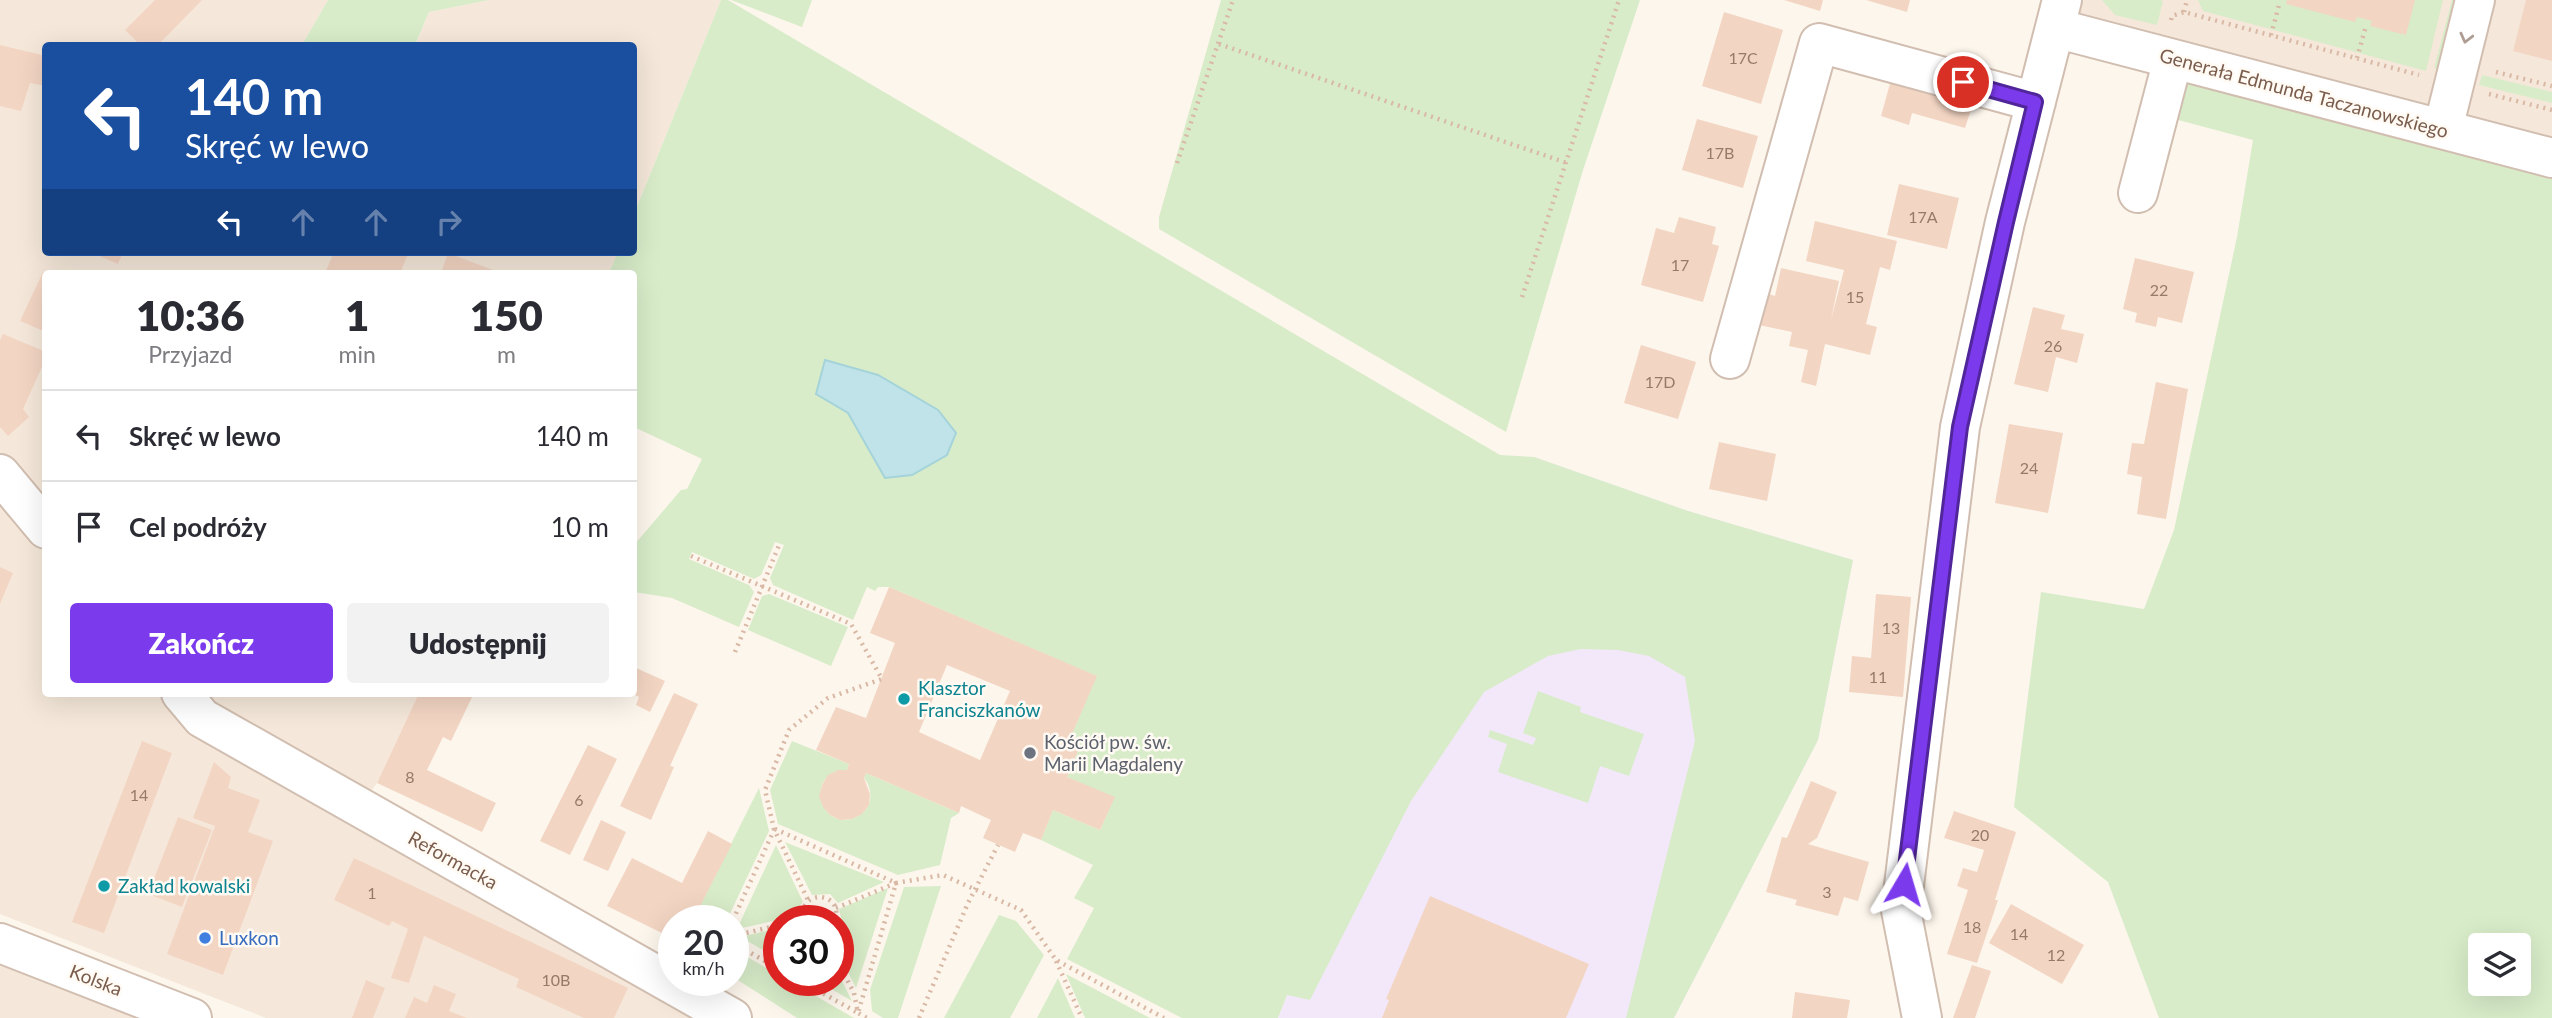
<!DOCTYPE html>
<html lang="pl">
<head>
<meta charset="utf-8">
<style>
  :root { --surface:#fff; --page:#f2f2f3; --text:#2b2b33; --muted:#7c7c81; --line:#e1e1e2; --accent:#7c3aed }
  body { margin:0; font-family:Lato,sans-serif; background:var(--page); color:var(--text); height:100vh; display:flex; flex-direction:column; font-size:26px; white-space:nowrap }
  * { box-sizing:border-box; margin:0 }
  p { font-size:23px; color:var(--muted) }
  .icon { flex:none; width:38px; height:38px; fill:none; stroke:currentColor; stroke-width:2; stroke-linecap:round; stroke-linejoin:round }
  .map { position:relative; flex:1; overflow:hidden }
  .side { position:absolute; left:42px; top:270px; width:595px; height:427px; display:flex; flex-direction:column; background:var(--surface); border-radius:7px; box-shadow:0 7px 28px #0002 }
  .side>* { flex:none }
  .top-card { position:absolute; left:42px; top:42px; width:595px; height:214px; border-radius:7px; box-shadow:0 7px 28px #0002; background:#1a4fa0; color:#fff; overflow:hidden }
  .controls { position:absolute; left:2468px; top:933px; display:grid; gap:14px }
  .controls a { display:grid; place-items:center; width:63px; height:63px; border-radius:7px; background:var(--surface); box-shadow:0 7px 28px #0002; font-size:35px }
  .speed { position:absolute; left:658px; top:905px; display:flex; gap:14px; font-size:35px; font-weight:700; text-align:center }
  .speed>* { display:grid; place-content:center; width:91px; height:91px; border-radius:50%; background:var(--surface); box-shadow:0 7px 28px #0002; line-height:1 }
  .speed small { font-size:18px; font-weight:400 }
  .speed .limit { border:10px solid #d22; background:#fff; color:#111 }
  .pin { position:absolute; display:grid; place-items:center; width:60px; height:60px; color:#fff; margin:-30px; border:4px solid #fff; border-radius:50%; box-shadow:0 2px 7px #0007 }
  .me { position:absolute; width:77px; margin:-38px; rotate:7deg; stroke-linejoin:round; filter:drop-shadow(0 0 5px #0008) }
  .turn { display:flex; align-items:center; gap:24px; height:147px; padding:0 28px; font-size:32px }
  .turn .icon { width:91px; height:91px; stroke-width:2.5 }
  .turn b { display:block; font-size:49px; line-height:60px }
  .lanes { display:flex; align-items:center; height:66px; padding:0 28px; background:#0003; justify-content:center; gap:35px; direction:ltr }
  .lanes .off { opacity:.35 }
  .eta { display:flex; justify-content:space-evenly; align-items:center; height:119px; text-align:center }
  .eta b { font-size:42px; font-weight:800; line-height:49px }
  .primary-button { display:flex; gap:14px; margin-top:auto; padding:14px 28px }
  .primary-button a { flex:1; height:80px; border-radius:7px; background:var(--accent); color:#fff; font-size:28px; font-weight:800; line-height:80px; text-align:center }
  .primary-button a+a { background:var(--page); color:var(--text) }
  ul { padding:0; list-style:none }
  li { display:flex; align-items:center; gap:21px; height:91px; padding:0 28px; border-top:2px solid var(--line) }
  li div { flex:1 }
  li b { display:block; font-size:26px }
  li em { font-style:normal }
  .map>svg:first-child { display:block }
</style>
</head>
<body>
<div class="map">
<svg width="2552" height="1018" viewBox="0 0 2552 1018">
  <rect width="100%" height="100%" fill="#fdf6ec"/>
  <path fill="#f5e8da" d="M0,0H328L302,45L46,46V252H618L609,273H46L45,520L0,467Z
    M489,0H721L634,214V46H415L429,12Z
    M2069,0H2552V170L2057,45Z
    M0,492L45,546L46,693H170L726,1018H266L0,914Z
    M193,693H419L377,783L363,802Z
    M0,959L140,1018H0Z"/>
  <path fill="#f3e8fa" d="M1500,456L1534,457L1688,511L1853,560L1818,740L1674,1018H1278Z"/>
  <path fill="#d8ecc9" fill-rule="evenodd" d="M328,0H489L429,12L415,45H302Z
    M721,0H728L1500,455L1534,457L1688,511L1853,560L1818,740L1674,1018H1626L1695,741L1685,677L1649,656L1618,650L1581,649L1548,656L1484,692L1411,801L1310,1000L1287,995L1278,1018H1182L1067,959L1094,908L1074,898L1093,865L1041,840L1053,810L1100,830L1114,798L1067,777L1080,746L1069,741L1096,676L889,587H878L875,591L867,587L853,620L773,585L770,578L784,545L775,542L761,575L754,579L692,552L689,559L749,585L754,592L739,627L672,598L634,592V545L681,490L687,489L702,459L634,427V273H609L618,252H634V214Z
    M731,0H812L802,27Z
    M1221,0H1640L1583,170L1506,432L1159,229V217Z
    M2102,0H2160L2163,1L2157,25L2115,15Z
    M2198,0H2443L2426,71L2203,11Z
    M2452,0H2460L2442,70L2434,68Z
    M2482,75L2552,92V103L2479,85Z
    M2183,78L2552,173V1018H2159L2108,882L2014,807L2041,592L2144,609L2174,530L2237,237L2253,140L2171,118ZM2480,945H2518V984H2480Z
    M769,594L848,627L831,666L748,630L762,596Z
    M1538,691L1581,707L1580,712L1644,734L1629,776L1600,766L1588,803L1498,772L1507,744L1488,737L1490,730L1533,745L1536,738L1523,733Z
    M792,741L849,764L847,770C801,772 822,836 858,816C862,814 867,809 869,804C872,795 870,785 864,778L866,773L959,813L951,818L940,865L898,875L778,824L770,790Z
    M759,788L769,831L727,920H693Z
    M785,842L884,882L838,903L830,894L812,895Z
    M776,845L803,902L796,909L797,916L737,929Z
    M941,886L898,1018H883L872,1011L870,990L904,887Z
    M888,888L856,988L838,953V924L842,921L839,909Z
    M999,915L1016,921L1044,955L1010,1018H944Z
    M779,928V959L740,937Z
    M733,949L779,975V980H788L854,1018H797L733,977Z
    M838,973L852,1001L816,980H838Z
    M1066,974L1150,1018H1085Z
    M1058,978L1075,1018H1037Z"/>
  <path fill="#bfe3e8" stroke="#a5d3da" stroke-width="2" d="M825,360L878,375L938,410L956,433L947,455L912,475L885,478L848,413L816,394Z"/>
  <path fill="#f3d5c3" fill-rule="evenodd" d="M155,0H202L157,46H141L125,30Z
    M1784,0H1823L1820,11Z
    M1866,0H1910L1907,12Z
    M2287,0H2415L2406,35L2370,26L2372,21L2357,17L2355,22L2286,4Z
    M2526,0H2552V61L2513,51Z
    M1724,12L1783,30L1761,104L1702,86Z
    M0,45L46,56V86L30,83L21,111L0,106Z
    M1891,80L1973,104L1965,128L1912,113L1909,125L1881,116Z
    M1697,119L1758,136L1743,188L1682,170Z
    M1899,184L1959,198L1947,249L1887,235Z
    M1679,217L1716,227L1712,244L1719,246L1703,302L1641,285L1656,228L1674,233Z
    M1815,221L1897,241L1890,270L1880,267L1866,324L1877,327L1870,355L1825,344L1816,386L1801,382L1808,350L1789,346L1792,332L1759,325L1766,293L1775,296L1781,268L1839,281L1831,320L1844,270L1806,261Z
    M90,252H123L118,264Z
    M334,252H409L400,273H325Z
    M448,253L501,273H441Z
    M2135,258L2194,272L2182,323L2158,317L2156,327L2135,322L2137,313L2123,309Z
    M43,272L46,273V332L20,321Z
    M2033,307L2065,315L2061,329L2084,334L2077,363L2056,357L2048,392L2014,384Z
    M3,334L46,352V358L23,409L29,417L8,436L0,427V340Z
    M1641,345L1696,362L1678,419L1624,403Z
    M2156,382L2188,389L2166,519L2137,514L2142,477L2127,474L2132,443L2144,444Z
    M2009,424L2063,433L2048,513L1995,503Z
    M1719,442L1776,454L1767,501L1709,489Z
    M0,567L13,573L0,604Z
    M889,587L1097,676L1069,741L1080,746L1067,777L1115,797L1100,830L1053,810L1041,840L1023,833L1015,852L983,838L991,820L961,806L959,813L866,773L864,778L870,794L869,805L862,814L852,819L840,820L830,815L823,807L819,796L822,785L828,775L838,770H847L849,764L816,750L836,707L866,718L895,643L870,633ZM947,665L1010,691L980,760L919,732Z
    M1876,594L1911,597L1903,697L1849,692L1852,656L1871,658Z
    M634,667L665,681L650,712L636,705L639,697L634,694Z
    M419,693H474L451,741L443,737L427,770L496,803L482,832L377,783Z
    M674,693L698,704L670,766L674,767L651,820L620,806Z
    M142,741L172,753L104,933L72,922Z
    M588,745L617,759L570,855L540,841Z
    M214,762L231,777L228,788L260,800L248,832L273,841L223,975L167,954L215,826L193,818Z
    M1811,781L1837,792L1817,838L1808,844L1869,862L1858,901L1844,897L1838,916L1795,905L1797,900L1766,892L1782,837L1787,838Z
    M1954,811L2016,832L1995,900H1998L1977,963L1947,954L1968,890L1957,886L1963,868L1977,872L1984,850L1944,838Z
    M178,817L212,830L182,907L148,894Z
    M601,820L626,832L608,871L583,860Z
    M708,831L732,844L693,920H674V939L607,906L632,858L682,883Z
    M354,858L628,988L614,1018H584L577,1015L516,987L519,979L424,936L409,983L391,978L408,929L392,921L389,926L334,900Z
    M1430,896L1589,964L1566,1018H1382L1389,1000L1386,999Z
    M2011,904L2084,945L2062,984L1989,943Z
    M1972,965L1991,971L1975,1018H1953Z
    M366,980L385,988L373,1018H352Z
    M434,985L456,994L449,1011L467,1018H405L414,997L427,1003Z
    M1795,992L1850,1000L1847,1018H1792Z"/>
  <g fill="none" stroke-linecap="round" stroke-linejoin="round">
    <g stroke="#d1beb0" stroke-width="42">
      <path id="minor" d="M2055,28L2552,158
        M2443,129L2475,0
        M2138,193L2173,59
        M1730,359L1819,43L2036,102
        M0,474L46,529
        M181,693L202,718L732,1018
        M0,943L192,1018
        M1922,1018L1901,910L1960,427L2005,222L2062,0"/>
    </g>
    <path stroke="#d9b8a5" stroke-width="4.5" stroke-dasharray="2 5" stroke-linecap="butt" d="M2184,12L2187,0
      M2171,20L2172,16L2184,12L2419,75
      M2271,35L2279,5
      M1219,44L1567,163
      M2357,58L2366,26
      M2496,72L2552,86
      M2489,94L2552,110
      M1177,163L1233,0
      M1522,297L1619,0
      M691,556L851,624L882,679L828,698L789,730L765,790L774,829L808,900
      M735,652L780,543
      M775,829L896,883
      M836,908L896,883
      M733,920L774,830
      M804,920C796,889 844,890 835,920
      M733,936L779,925
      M733,943L779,969
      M1056,961L1082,1018
      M838,962L854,993L858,1013L867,1018
      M799,980L858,1013L896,883L943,875L1021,910L1056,960L1164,1018
      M919,1018L968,903L998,845"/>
    <use href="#minor" stroke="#fff" stroke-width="38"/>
  </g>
  <defs><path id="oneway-chevron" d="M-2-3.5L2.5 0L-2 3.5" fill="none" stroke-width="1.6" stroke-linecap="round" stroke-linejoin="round" transform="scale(1.75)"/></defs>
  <use stroke="#af9d94" href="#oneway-chevron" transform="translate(2466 38) rotate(104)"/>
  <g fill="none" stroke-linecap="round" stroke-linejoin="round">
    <g stroke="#51269a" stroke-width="18">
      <path id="route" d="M1904,884L1960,427L2006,222L2035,102L1963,82"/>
    </g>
    <use href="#route" stroke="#7c3aed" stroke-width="12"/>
  </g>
  <g fill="#0f9aa8" stroke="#fffaf3" stroke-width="2.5">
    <circle cx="904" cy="699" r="7"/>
    <circle cx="104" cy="886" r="7"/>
  </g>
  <circle fill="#6b7280" stroke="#fffaf3" stroke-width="2.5" cx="1030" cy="753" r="7"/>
  <circle fill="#3f7fe0" stroke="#fffaf3" stroke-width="2.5" cx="205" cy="938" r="7"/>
  <g text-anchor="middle" stroke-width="5" stroke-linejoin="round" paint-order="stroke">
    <g font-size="16" fill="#987a6a">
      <text x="1743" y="64">17C</text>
      <text x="1720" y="159">17B</text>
      <text x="1923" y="223">17A</text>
      <text x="1680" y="271">17</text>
      <text x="2159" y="296">22</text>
      <text x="1855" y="303">15</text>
      <text x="2053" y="352">26</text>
      <text x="1660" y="388">17D</text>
      <text x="2029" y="474">24</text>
      <text x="1891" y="634">13</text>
      <text x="1878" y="683">11</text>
      <text x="410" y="783">8</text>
      <text x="139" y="801">14</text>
      <text x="579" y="806">6</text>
      <text x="1980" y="841">20</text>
      <text x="1827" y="898">3</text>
      <text x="372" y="899">1</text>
      <text x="1972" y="933">18</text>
      <text x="2019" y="940">14</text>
      <text x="2056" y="961">12</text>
      <text x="556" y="986">10B</text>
    </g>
    <g font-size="19" fill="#7a5c4d" stroke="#fffaf3">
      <text transform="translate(2304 93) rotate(15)" y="7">Generała Edmunda Taczanowskiego</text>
      <text transform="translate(453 860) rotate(29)" y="7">Reformacka</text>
      <text transform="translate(96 980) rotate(21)" y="7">Kolska</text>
    </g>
    <g font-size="19" fill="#0d838f" stroke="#fffaf3" text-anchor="start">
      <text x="918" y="695">Klasztor<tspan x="918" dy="22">Franciszkanów</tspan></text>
      <text x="118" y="893">Zakład kowalski</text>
    </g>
    <g font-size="19" fill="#5b616d" stroke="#fffaf3" text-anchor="start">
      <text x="1044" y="749">Kościół pw. św.<tspan x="1044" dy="22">Marii Magdaleny</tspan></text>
    </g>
    <g font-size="19" fill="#366cbe" stroke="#fffaf3" text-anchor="start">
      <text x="219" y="945">Luxkon</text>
    </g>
  </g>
</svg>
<div class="controls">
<a><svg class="icon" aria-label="layers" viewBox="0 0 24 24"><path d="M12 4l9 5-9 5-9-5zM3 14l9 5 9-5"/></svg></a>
</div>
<div class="speed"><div>20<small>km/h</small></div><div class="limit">30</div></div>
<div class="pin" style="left:1963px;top:82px;background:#d93025"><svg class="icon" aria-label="arrive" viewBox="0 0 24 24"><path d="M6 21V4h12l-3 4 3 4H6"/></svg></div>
<svg class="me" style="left:1904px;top:884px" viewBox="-20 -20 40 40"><path d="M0-17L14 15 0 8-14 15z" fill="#7c3aed" stroke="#fff" stroke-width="4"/></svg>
<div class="top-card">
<div class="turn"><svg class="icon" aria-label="left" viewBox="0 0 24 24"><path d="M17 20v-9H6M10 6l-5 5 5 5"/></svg><div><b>140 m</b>Skręć w lewo</div></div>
<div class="lanes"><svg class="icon" aria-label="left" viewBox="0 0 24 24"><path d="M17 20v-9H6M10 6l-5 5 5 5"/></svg><svg class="icon off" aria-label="ahead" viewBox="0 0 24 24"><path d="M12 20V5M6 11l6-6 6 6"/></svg><svg class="icon off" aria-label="ahead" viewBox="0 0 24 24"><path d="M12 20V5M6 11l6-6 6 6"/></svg><svg class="icon off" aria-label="right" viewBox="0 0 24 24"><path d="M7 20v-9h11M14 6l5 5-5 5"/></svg></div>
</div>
<section class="side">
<div class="eta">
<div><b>10:36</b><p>Przyjazd</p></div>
<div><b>1</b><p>min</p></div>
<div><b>150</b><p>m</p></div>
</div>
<ul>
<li><svg class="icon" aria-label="left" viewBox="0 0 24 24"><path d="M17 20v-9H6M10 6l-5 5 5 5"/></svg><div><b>Skręć w lewo</b></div><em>140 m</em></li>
<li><svg class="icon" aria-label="arrive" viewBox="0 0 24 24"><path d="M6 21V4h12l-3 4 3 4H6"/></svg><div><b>Cel podróży</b></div><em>10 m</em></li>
</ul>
<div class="primary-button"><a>Zakończ</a><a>Udostępnij</a></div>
</section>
</div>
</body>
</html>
